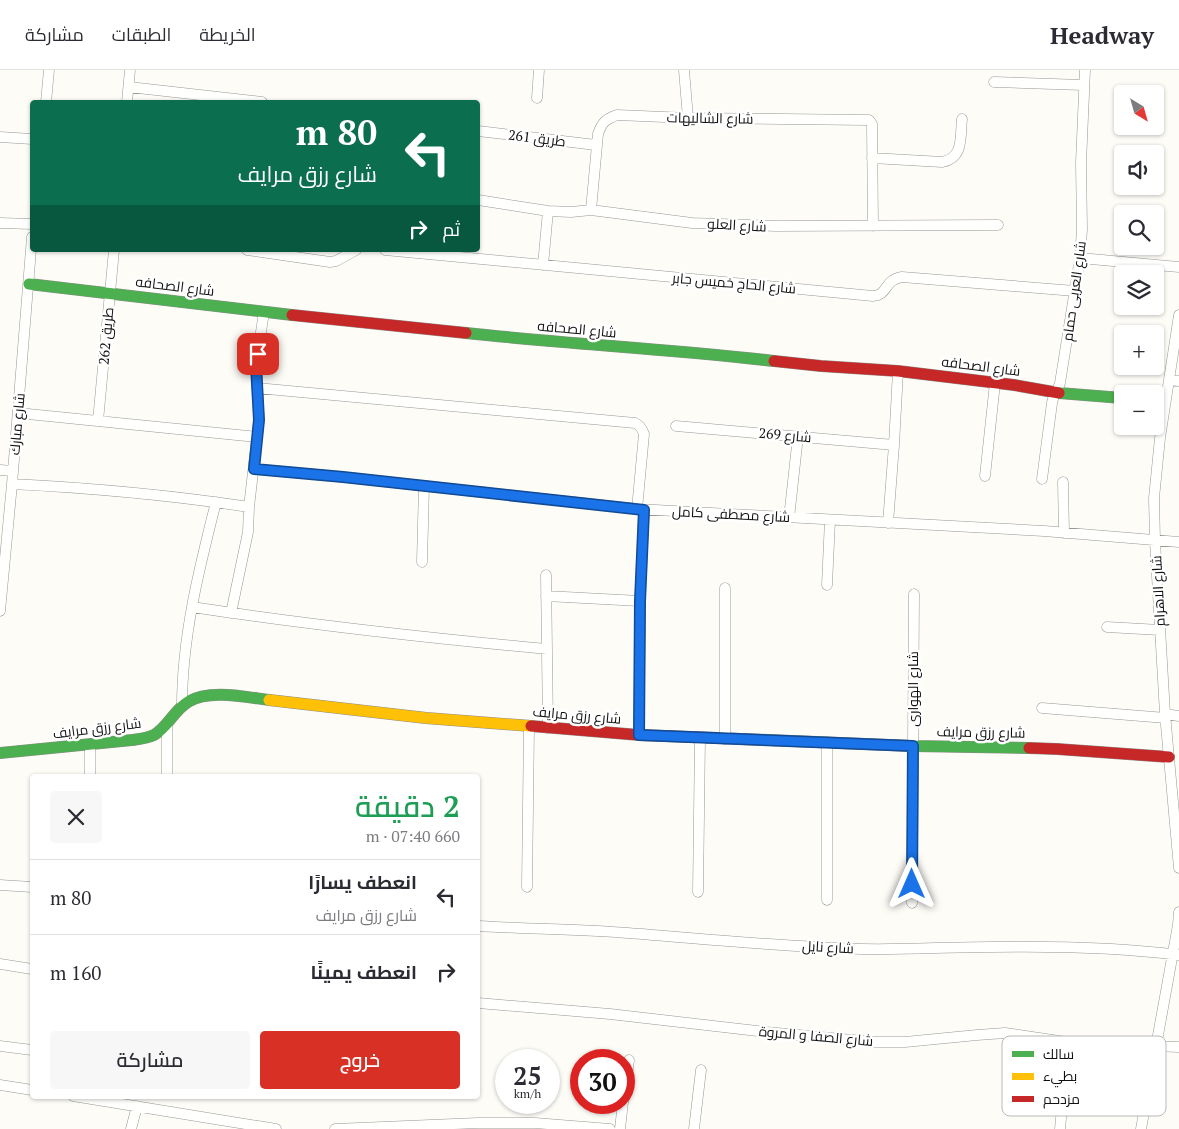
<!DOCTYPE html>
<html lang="ar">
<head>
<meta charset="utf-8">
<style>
  :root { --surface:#fff; --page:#f7f7f7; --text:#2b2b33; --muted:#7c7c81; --line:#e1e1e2; --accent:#d93025 }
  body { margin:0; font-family:"PT Serif",Cairo,serif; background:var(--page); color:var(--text); direction:rtl; height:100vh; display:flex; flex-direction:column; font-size:19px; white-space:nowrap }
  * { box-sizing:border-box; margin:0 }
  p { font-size:16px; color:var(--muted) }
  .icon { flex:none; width:28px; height:28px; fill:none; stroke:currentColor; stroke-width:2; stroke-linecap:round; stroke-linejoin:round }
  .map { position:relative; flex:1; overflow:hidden; direction:ltr }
  .side { position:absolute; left:30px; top:704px; width:450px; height:325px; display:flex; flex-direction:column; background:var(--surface); border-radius:5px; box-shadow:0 1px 4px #0004; direction:rtl }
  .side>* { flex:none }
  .guide { position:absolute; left:30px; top:30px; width:450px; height:152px; border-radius:5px; box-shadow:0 1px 4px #0004; direction:rtl; background:#0b6e4f; color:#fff; overflow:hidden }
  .needle { width:32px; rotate:143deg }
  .buttons { position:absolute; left:1114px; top:15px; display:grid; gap:10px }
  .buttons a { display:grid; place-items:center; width:50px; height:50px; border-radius:5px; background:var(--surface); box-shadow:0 1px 4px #0004; font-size:25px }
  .speed { position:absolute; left:495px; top:979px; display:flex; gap:10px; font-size:25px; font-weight:700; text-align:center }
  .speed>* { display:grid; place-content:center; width:65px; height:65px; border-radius:50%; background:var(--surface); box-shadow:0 1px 4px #0004; line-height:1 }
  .speed small { font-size:12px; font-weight:400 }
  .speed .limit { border:8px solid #d22; background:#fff; color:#111 }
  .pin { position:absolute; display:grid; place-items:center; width:42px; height:42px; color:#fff; margin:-21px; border-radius:10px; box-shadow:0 2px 8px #0006 }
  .me { position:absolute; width:55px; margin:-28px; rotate:0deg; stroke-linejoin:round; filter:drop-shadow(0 0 4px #0008) }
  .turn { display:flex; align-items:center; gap:18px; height:105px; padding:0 20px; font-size:22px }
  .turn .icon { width:65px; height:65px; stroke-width:2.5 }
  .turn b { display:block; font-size:35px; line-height:42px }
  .then { display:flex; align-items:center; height:48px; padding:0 20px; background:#0003; gap:10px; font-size:19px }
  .round { display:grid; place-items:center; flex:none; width:52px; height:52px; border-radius:5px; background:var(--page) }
  .headline { display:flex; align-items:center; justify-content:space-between; height:85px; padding:0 20px }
  h1 { font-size:30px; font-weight:600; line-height:38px; color:#1e9e55 }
  .cta { display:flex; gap:10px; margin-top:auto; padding:10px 20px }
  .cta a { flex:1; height:58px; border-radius:5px; background:var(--accent); color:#fff; font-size:20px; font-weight:600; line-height:58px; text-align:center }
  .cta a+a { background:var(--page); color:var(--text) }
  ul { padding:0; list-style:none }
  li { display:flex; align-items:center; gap:15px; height:75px; padding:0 20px; border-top:1px solid var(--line) }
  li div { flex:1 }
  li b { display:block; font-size:19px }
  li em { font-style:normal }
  header { display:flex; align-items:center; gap:30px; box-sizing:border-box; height:70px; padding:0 25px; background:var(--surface); border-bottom:1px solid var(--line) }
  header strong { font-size:24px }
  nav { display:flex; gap:28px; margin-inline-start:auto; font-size:18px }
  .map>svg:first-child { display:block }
</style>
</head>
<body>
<header>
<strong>Headway</strong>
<nav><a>الخريطة</a><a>الطبقات</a><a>مشاركة</a></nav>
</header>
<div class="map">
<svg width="1179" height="1059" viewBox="0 0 1179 1059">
  <rect width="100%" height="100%" fill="#fdfcf7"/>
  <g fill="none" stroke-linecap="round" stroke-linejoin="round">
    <g stroke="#979795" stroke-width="11">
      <path id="street" d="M684,0L688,48
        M994,12L1083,15
        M129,17L262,32
        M537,28L539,0
        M46,32L49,0
        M127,32L130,0
        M478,61L596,75
        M0,67L32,69
        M872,88L942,92C964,88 960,67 962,49
        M478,130L548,141L571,142L591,140L692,153L776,156L998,155
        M591,140L598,64C602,52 606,49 617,45L688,48L867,50H869L872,54L873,156
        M0,153L32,154
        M247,180L330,192L336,191L356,180
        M385,180L873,226C889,225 883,210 902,207L1075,221
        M1080,188L1179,197
        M543,195L548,141
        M1179,245L1160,368L1154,428L1155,471L1165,644L1179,798
        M1169,310L1179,311
        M257,318L635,353C640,355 642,358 644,364L637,439
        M18,343L257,367
        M98,351L114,180
        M676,356L894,375
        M254,399L343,407L637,439L1044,461L1179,472
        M0,400L13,401
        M985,406L995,313
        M1042,409L1052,333C1053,326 1058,320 1060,313L1080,188L1082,159L1081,93L1085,0
        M1063,412L1064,463
        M12,414C92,418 170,425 249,437
        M789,448L798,366
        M888,453L894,375L898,301
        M422,492L424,416
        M546,505L548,658
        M827,515L830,450
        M546,526L640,531
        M192,537C310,555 428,568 547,579
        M0,541L12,414L32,167
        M231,543L248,462L249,437L259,350L256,295L264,242
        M1107,557L1160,560
        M182,636C182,567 199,499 216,432
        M1042,638L1166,648
        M1165,644L1179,646
        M167,654V706
        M639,665L640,531L644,440
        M725,669V518
        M827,672V830
        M90,706V674
        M0,815L32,817
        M527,817L529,656
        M698,822L700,668
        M912,833L914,524
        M478,856C528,859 578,859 628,863C706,869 784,877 862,879C905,880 948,877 990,877C1053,876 1117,877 1179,885
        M0,894L32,899
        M478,933L610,944L766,962L874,972H905L977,965L1005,963L1154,985
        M0,976L32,980
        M1155,976L1179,977
        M0,1015L32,1020
        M73,1026L276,1059
        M624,1029L629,990
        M131,1059L137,1036
        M335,1059L478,1053H535L610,1059
        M620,1059L623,1032
        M694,1059L701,1000
        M1060,1059L1062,1038
        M1141,1059L1178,855L1179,842"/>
    </g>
    <g stroke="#8e8d8b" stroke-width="12">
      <path id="fast" d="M29,214L292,245
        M466,263C568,274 672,279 774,291
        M1059,323L1122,328
        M718,668L913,676L1029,678
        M0,683L132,670C139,669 148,668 154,665C168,657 174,640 188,632C209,619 245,627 269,630"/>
    </g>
    <g stroke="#8e8d8b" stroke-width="12">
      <path id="slow" d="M269,630L426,648L531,656"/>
    </g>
    <g stroke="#8e8d8b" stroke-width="12">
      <path id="jam" d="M292,245L466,263
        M774,291L821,296L898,301L1014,315L1059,323
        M531,656L639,665L718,668
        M1029,678L1057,679L1169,687"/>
    </g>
    <use href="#street" stroke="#fffffe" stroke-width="10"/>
    <use href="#fast" stroke="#4caf50" stroke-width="11"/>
    <use href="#slow" stroke="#ffc107" stroke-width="11"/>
    <use href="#jam" stroke="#c62828" stroke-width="11"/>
  </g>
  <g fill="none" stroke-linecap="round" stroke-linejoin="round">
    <g stroke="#114b97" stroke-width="12">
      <path id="route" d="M258,284L256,295L259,350L254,399L343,407L644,440L640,531L639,665L913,676L912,814"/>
    </g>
    <use href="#route" stroke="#1a73e8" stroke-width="9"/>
  </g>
  <g text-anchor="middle" stroke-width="5" stroke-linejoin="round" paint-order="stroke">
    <g font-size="14" fill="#111" stroke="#fff">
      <text transform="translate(710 48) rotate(1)" y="5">شارع الشاليهات</text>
      <text transform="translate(537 68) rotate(7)" y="5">طريق 261</text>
      <text transform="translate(737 155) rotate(3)" y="5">شارع العلو</text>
      <text transform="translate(734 213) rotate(5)" y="5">شارع الحاج خميس جابر</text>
      <text transform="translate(175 216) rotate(7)" y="5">شارع الصحافه</text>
      <text transform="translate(1074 221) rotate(-82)" y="5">شارع العربى حمام</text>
      <text transform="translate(577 259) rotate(5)" y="5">شارع الصحافه</text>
      <text transform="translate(106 266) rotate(-85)" y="5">طريق 262</text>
      <text transform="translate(981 296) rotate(7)" y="5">شارع الصحافه</text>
      <text transform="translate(17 354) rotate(-85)" y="5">شارع مبارك</text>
      <text transform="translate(785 365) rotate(5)" y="5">شارع 269</text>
      <text transform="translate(731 444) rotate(3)" y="5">شارع مصطفى كامل</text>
      <text transform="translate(1158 521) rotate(-93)" y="5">شارع الاهرام</text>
      <text transform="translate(913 619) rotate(-90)" y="5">شارع الهوارى</text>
      <text transform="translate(577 645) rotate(5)" y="5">شارع رزق مرايف</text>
      <text transform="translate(97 658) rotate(-7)" y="5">شارع رزق مرايف</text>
      <text transform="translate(981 662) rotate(1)" y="5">شارع رزق مرايف</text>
      <text transform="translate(828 877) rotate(3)" y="5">شارع نايل</text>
      <text transform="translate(816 966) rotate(5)" y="5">شارع الصفا و المروة</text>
    </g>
  </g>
  <rect x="1002" y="966" width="164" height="80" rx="8" fill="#fff" stroke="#b8b8b8" stroke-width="1"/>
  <rect x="1012" y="981" width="22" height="6" fill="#4caf50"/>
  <rect x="1012" y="1003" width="22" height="7" fill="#ffc107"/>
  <rect x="1012" y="1026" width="22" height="6" fill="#c62828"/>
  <g font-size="14" fill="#111">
    <text x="1043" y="989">سالك</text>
    <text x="1043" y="1011">بطيء</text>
    <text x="1043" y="1034">مزدحم</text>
  </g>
</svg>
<div class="buttons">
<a><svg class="needle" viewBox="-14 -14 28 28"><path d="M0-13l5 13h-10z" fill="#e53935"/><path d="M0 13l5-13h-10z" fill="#7c7c81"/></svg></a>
<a><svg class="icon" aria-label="sound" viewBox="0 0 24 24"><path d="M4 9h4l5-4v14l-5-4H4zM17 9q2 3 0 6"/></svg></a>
<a><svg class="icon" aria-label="search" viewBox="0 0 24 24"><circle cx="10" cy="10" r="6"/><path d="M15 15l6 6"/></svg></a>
<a><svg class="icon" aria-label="layers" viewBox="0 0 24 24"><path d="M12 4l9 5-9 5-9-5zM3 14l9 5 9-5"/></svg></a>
<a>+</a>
<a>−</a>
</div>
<div class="speed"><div>25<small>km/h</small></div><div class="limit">30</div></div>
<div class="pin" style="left:258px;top:284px;background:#d93025"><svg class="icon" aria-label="arrive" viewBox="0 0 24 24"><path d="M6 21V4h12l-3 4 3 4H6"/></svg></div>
<svg class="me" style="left:912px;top:814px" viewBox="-20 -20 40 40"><path d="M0-17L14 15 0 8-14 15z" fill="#1a73e8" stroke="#fff" stroke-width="4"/></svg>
<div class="guide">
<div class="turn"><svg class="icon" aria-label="left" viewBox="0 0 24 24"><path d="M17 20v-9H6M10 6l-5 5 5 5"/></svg><div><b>80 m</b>شارع رزق مرايف</div></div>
<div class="then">ثم<svg class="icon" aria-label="right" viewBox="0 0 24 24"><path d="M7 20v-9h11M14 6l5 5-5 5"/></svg></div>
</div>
<section class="side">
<div class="headline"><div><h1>2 دقيقة</h1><p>660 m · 07:40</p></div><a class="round"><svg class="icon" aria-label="close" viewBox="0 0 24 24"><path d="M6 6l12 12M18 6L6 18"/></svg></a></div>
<ul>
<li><svg class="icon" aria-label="left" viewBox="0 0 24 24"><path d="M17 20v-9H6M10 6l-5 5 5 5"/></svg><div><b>انعطف يسارًا</b><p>شارع رزق مرايف</p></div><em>80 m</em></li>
<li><svg class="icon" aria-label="right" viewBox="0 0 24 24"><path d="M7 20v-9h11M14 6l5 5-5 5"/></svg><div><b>انعطف يمينًا</b></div><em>160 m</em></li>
</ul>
<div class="cta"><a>خروج</a><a>مشاركة</a></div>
</section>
</div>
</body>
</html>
